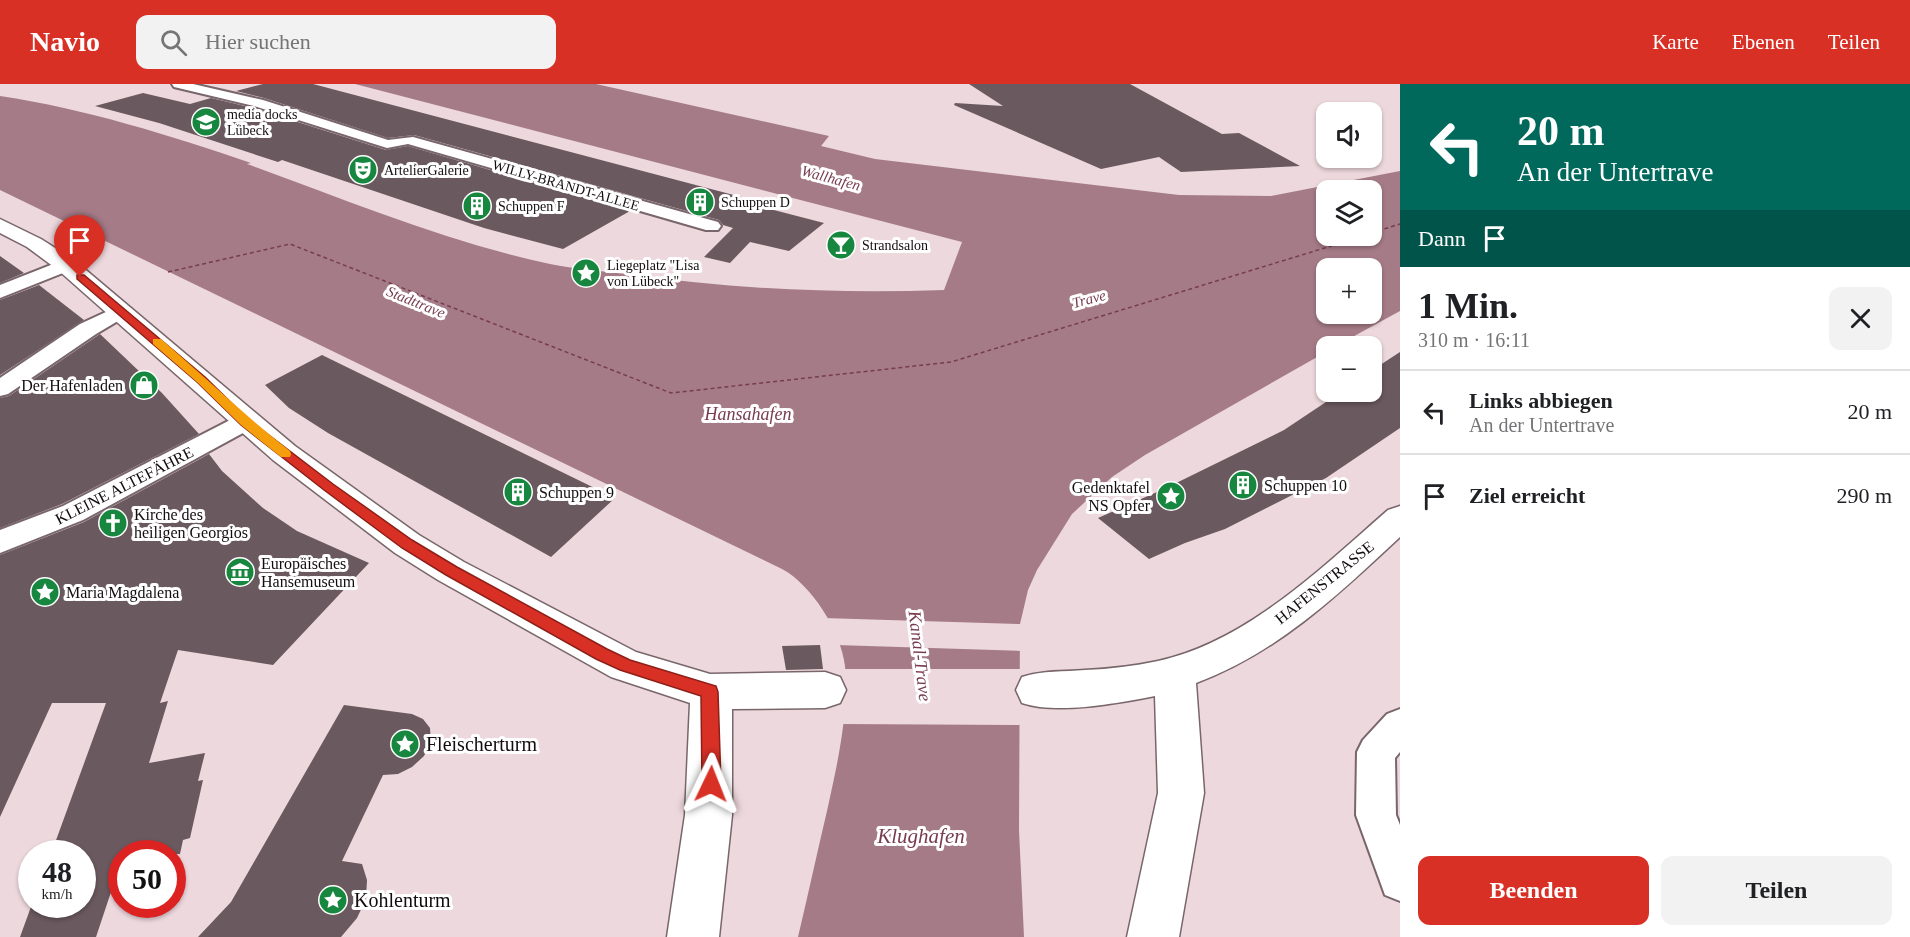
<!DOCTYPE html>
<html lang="de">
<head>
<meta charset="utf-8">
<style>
  :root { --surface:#fff; --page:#f2f2f2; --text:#202124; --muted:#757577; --line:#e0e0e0; --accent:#d93025 }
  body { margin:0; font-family:Georgia,serif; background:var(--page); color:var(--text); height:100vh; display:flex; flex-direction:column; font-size:22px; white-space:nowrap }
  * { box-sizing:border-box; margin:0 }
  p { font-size:20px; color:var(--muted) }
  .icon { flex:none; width:33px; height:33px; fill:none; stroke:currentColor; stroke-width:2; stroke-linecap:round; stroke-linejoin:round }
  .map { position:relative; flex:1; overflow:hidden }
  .side { display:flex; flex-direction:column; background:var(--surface); width:510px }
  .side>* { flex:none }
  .banner { background:#00695c; color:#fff; overflow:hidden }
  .tools { position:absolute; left:1316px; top:18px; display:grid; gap:12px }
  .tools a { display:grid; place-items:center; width:66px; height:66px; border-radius:12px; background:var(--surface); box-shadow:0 2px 4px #0004; font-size:30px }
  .speed { position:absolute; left:18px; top:756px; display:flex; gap:12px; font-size:30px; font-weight:700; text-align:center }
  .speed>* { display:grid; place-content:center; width:78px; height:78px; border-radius:50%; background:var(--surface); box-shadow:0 2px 4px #0004; line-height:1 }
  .speed small { font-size:15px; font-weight:400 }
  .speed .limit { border:9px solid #d22; background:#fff; color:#111 }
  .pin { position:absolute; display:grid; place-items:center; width:51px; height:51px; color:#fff; margin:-62px -26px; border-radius:50% 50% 50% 0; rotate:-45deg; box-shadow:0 0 6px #0007 }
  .pin .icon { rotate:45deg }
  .me { position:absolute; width:66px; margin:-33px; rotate:2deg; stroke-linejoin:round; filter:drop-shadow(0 0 4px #0008) }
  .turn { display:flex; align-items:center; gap:21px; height:126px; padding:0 18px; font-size:27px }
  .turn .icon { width:78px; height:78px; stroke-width:2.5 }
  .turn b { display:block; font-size:42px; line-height:51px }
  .then { display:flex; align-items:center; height:57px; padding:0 18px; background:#0003; gap:12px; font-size:22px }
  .round { display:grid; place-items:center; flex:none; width:63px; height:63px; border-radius:12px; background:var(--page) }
  .headline { display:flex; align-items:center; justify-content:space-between; height:102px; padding:0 18px }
  h1 { font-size:36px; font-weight:600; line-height:45px }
  .action { display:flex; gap:12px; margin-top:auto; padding:12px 18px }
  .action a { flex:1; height:69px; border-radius:12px; background:var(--accent); color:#fff; font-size:24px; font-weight:600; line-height:69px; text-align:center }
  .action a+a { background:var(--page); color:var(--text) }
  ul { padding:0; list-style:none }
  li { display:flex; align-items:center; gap:18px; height:84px; padding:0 18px; border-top:2px solid var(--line) }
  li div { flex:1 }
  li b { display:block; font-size:22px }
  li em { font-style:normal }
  header { display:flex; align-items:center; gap:36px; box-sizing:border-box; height:84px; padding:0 30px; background:var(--accent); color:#fff }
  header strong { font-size:28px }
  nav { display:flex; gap:33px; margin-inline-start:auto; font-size:21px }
  .search { width:420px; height:54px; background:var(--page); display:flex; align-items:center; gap:15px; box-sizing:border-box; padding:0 21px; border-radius:12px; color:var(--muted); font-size:22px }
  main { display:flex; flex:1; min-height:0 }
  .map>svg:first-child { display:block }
</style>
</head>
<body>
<header>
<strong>Navio</strong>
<div class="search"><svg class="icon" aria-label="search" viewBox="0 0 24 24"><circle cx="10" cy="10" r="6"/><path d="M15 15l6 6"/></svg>Hier suchen</div>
<nav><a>Karte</a><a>Ebenen</a><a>Teilen</a></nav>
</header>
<main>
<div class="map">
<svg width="1400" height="853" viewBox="0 0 1400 853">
  <rect width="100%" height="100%" fill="#edd8dd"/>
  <path fill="#a57b87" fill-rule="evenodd" d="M355,0H596L829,52L821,62L875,75L1179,111L1271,112L1400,87V227L1336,262H1326V268L1145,371L1112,393L1072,430L1037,486L1028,506L1020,540L1019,746L1024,853H798C808,811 817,769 827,727C837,681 849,631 845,582C841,548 812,501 782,485L0,106V12C86,25 169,51 251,79L247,80C347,116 446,158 550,180C575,185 601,187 626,190C732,205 838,210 944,206L962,158ZM1326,106H1371V152H1326ZM1326,184H1371V230H1326Z"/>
  <path fill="#edd8dd" d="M823,534L1020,540L1022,567L836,561Z
    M842,585H1022L1021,641L840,640Z"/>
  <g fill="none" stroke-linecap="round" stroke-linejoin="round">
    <path stroke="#773c50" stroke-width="1.5" stroke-dasharray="4 3" stroke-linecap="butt" d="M1371,149L1400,140
      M168,188L290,160L671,309L951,278L1364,152"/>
  </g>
  <path fill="#6a595e" d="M263,0H313L775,122L770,125L824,139L789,167L750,158L730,179L704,173L733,144L723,141L719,136L414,51L388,54L264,14L236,7Z
    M969,0H1130L1222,50L1239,49L1300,82L1181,88L1159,73L1101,85L954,21L955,19L1003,22Z
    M143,9L190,20L211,14L253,24L386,66L408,62L630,127L563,165L484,144L282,76L278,78L159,39L95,22Z
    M0,172L24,189L0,199Z
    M39,201L84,236L0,291V216Z
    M100,250L162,309L199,350L62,420L0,444V314L9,312Z
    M1400,268V344L1326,394L1225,445L1185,459L1149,475L1098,434L1166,404L1284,346L1341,308H1371V287Z
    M322,271L447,332L615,414L551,473L328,349L289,324L265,301Z
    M209,370L222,387L263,424L297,447L369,479L273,581L178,566L160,619L168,617L149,679L205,669L198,697L203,696L190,754L183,756L180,770H122V800L113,802L96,853H20L32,820H82V770H51L106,619H52L0,733V471L84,438Z
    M820,561L823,585L786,586L782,562Z
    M344,621L412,630L423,635L430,644L431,658L424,672L412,683L398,690L383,691L342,777L362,780L367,796L366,815L357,834L341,853H198L231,818Z"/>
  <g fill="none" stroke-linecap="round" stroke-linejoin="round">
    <g stroke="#78666b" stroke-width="4">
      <path id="minor" d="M172,0H193L263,16L388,56L413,53L718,138L721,142L718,146H706L408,60L387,64L254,22L174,3Z
        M66,175L73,177L76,181L73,185L0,214V201Z
        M121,221L128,223L131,227L128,231L96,250L8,310L0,312V294L80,240Z
        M245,330L254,333L258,338L254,343L83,436L0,469V446L63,422L236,333Z
        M1400,625V668L1395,674L1396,731L1400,741V817L1385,811L1356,731L1357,668L1363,656L1387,630Z"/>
    </g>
    <g stroke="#78666b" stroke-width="3">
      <path id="major" d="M0,135L41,155L74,176L295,362L419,451L464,478L636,568L710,590L825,588L840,593L846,606L840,619L825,624L732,625V731L719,853H667L685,731L690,619L611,593L438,496L395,469L273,376L58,186L27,163L0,149Z
        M1400,422V453C1338,511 1277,569 1196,599L1204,709L1179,853H1127L1158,709L1155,612C1118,619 1058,631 1022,619L1016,606L1022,593C1043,586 1064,588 1085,586C1110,585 1134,582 1158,577C1248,557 1321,484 1388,426Z"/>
    </g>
    <use href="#minor" fill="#fff" fill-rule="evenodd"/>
    <use href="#major" fill="#fff" fill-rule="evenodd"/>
  </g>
  <path fill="#d93025" stroke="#8d1f18" stroke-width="1.5" d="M77,191H84L205,293L249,336L333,400L412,456L457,483L607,565L630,576L716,602L718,608L721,700L718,706L711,709L705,706L702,700L701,612L620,586L596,575L446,491L402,464L324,406L241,341L197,298L77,195Z"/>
  <path fill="#f59e0b" d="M153,255H161C204,292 245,332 290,367L291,370L290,373H281L241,341L197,298L153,260Z"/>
  <defs>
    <g id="university-disc" transform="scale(1.5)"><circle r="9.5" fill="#17873f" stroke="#fff"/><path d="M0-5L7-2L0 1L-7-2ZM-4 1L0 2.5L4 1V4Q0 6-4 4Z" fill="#fff"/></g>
    <g id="theatre-disc" transform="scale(1.5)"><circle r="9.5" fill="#17873f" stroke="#fff"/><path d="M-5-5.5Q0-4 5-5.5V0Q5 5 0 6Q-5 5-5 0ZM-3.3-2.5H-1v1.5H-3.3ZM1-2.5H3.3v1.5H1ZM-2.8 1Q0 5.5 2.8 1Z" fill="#fff"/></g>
    <g id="building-disc" transform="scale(1.5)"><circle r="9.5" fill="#17873f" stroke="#fff"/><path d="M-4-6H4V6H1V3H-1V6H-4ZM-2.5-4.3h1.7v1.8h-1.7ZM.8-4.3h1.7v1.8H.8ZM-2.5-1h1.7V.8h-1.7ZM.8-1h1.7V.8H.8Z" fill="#fff"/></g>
    <g id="bar-disc" transform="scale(1.5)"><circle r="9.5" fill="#17873f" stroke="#fff"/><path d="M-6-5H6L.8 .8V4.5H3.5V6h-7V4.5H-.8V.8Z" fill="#fff"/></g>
    <g id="sight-disc" transform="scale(1.5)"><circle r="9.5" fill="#17873f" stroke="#fff"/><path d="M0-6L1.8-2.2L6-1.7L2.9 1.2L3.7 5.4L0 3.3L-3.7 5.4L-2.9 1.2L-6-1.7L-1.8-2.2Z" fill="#fff"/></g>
    <g id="shop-disc" transform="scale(1.5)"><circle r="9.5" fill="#17873f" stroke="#fff"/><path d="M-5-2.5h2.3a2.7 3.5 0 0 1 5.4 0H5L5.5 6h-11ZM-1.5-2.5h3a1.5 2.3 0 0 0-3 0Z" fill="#fff"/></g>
    <g id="church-disc" transform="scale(1.5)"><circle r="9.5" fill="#17873f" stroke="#fff"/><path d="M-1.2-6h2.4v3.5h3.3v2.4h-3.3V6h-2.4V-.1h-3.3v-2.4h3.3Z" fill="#fff"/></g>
    <g id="museum-disc" transform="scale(1.5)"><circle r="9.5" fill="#17873f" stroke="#fff"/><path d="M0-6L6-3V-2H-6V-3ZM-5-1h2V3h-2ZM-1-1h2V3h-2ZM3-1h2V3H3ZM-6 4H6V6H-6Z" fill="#fff"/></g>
  </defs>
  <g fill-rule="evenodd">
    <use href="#university-disc" x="206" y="38"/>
    <use href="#theatre-disc" x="363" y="86"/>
    <use href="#building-disc" x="700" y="118"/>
    <use href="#building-disc" x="477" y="122"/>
    <use href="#bar-disc" x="841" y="161"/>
    <use href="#sight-disc" x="586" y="189"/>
    <use href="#shop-disc" x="144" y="301"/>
    <use href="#building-disc" x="1243" y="401"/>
    <use href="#building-disc" x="518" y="408"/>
    <use href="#sight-disc" x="1171" y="412"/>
    <use href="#church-disc" x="113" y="439"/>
    <use href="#museum-disc" x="240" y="488"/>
    <use href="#sight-disc" x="45" y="508"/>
    <use href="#sight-disc" x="405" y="660"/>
    <use href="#sight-disc" x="333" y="816"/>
  </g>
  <g text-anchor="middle" stroke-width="6" stroke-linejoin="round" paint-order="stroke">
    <g font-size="14" fill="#130d0f" stroke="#fff" text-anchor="start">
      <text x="227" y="35">media docks<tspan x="227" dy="16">Lübeck</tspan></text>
      <text x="384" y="91">ArtelierGalerie</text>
      <text x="721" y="123">Schuppen D</text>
      <text x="498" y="127">Schuppen F</text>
      <text x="862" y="166">Strandsalon</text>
      <text x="607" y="186">Liegeplatz "Lisa<tspan x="607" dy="16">von Lübeck"</tspan></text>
    </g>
    <g font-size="14" fill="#130d0f" stroke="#fff">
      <text transform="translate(566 101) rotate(16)" y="5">WILLY-BRANDT-ALLEE</text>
    </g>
    <g font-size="15" font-style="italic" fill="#773c50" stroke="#fff">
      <text transform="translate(831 94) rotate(15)" y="5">Wallhafen</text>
      <text transform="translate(1089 215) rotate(-15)" y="5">Trave</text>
      <text transform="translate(416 218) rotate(22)" y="5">Stadttrave</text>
    </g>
    <g font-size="16" fill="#130d0f" stroke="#fff" text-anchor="start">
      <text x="123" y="307" text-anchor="end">Der Hafenladen</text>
      <text x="1264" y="407">Schuppen 10</text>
      <text x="1150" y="409" text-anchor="end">Gedenktafel<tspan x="1150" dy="18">NS Opfer</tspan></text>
      <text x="539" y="414">Schuppen 9</text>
      <text x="134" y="436">Kirche des<tspan x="134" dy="18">heiligen Georgios</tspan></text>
      <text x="261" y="485">Europäisches<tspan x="261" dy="18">Hansemuseum</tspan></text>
      <text x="66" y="514">Maria Magdalena</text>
    </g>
    <g font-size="16" fill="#130d0f" stroke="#fff">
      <text transform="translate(124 401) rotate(-27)" y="6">KLEINE ALTEFÄHRE</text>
      <text transform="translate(1324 498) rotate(-39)" y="6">HAFENSTRASSE</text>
    </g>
    <g font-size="18" font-style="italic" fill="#773c50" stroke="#fff">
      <text x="748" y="336">Hansahafen</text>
      <text transform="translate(920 572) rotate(83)" y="6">Kanal-Trave</text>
    </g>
    <g font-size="20" fill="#130d0f" stroke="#fff" text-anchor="start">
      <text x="426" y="667">Fleischerturm</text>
      <text x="354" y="823">Kohlenturm</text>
    </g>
    <g font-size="21" font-style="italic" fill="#773c50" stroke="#fff">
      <text x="921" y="759">Klughafen</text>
    </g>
  </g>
</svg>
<div class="tools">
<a><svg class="icon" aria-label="sound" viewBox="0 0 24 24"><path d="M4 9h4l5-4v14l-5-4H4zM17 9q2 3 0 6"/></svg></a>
<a><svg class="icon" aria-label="layers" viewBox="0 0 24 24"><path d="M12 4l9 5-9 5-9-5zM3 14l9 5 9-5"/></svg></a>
<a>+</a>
<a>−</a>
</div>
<div class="speed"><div>48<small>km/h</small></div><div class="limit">50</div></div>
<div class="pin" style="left:80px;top:193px;background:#d93025"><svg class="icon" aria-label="arrive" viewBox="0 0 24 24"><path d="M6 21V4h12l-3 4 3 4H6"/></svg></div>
<svg class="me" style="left:711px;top:700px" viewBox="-20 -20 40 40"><path d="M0-17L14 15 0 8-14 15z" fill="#d93025" stroke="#fff" stroke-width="4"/></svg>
</div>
<section class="side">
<div class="banner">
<div class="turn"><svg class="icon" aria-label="left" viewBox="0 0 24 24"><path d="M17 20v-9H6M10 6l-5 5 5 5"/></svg><div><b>20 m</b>An der Untertrave</div></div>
<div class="then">Dann<svg class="icon" aria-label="arrive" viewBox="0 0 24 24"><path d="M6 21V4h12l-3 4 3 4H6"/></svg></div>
</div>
<div class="headline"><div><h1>1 Min.</h1><p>310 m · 16:11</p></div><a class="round"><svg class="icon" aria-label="close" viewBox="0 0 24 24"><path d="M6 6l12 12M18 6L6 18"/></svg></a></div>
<ul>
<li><svg class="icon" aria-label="left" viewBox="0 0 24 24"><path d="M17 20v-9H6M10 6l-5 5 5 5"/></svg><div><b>Links abbiegen</b><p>An der Untertrave</p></div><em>20 m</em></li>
<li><svg class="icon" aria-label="arrive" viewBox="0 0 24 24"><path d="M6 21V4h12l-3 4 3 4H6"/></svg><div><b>Ziel erreicht</b></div><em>290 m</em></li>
</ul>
<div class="action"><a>Beenden</a><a>Teilen</a></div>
</section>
</main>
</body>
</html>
